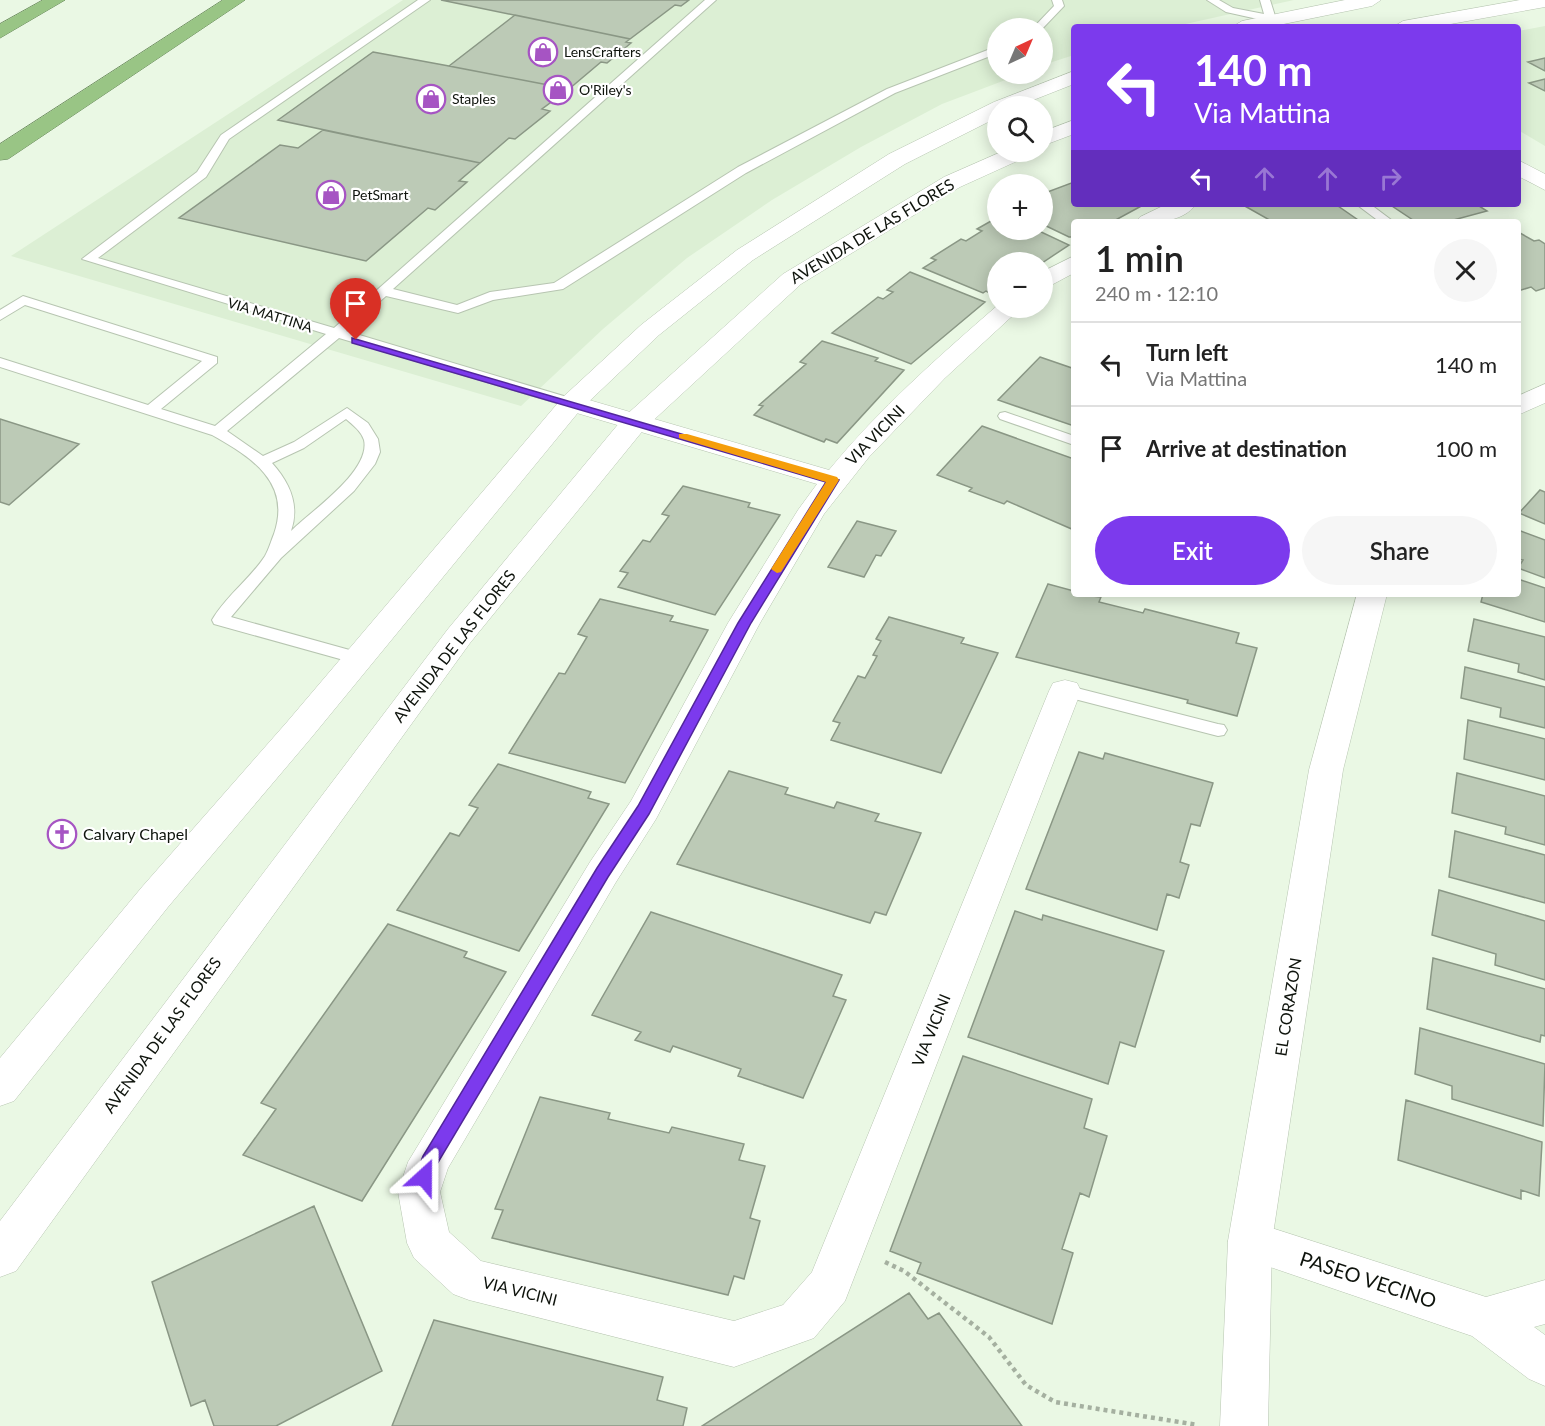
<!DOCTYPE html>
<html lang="en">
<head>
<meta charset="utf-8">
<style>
  :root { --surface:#fff; --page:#f6f6f6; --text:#222; --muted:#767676; --line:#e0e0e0; --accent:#7c3aed }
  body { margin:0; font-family:Lato,sans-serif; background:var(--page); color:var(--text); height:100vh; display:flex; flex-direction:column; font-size:22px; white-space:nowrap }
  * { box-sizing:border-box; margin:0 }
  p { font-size:20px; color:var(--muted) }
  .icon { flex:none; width:33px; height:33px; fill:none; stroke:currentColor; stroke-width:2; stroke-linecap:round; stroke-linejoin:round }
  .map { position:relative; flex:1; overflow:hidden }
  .details { position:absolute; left:1071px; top:219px; width:450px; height:378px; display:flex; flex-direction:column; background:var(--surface); border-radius:6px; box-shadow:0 3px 15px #0003 }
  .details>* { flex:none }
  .top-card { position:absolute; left:1071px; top:24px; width:450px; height:183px; border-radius:6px; box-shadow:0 3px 15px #0003; background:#7c3aed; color:#fff; overflow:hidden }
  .needle { width:39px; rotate:44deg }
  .buttons { position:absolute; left:987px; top:18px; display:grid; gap:12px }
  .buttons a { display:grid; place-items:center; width:66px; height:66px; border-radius:50%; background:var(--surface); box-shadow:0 3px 15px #0003; font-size:30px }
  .pin { position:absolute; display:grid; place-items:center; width:51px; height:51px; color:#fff; margin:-62px -26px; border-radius:50% 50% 50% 0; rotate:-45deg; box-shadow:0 0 6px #0007 }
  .pin .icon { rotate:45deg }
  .me { position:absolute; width:66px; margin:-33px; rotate:24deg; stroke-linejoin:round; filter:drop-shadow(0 0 4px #0008) }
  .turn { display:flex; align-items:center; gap:21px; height:126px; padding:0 24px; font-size:27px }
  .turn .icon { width:78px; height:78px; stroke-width:2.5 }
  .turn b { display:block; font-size:42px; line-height:51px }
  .lanes { display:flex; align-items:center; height:57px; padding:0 24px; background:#0003; justify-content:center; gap:30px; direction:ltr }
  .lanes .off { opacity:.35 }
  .round { display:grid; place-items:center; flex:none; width:63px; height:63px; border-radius:32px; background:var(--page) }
  .headline { display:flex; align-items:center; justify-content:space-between; height:102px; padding:0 24px }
  h1 { font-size:36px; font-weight:600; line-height:45px }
  .cta { display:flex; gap:12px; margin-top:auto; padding:12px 24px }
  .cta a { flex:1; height:69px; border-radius:36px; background:var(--accent); color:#fff; font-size:24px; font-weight:600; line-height:69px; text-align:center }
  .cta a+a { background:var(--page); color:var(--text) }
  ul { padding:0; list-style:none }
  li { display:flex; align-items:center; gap:18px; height:84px; padding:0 24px; border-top:2px solid var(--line) }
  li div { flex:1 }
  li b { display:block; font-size:22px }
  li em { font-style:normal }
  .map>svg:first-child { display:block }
</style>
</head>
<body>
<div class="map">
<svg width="1545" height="1426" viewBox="0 0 1545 1426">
  <rect width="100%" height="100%" fill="#eaf8e4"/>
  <path fill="#dcefd4" d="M403,0H1294L1172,27H1074V55L1043,65L1042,28H998V74H1021L942,104L861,147L772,200L687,258L603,329L521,406L11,256Z
    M1545,26V146L1518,130V31Z"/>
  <path fill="#bccab6" stroke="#8a9785" stroke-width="1.5" d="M441,0H689L681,6L675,5L630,39Z
    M515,15L630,39L626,42L631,43L607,63L601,62L569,89L449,66Z
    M373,52L449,66L569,89L542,109L550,111L515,139L509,138L480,163L278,120Z
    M1545,58V71L1528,62Z
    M1545,79V91L1529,83Z
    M323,130L480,163L459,181L467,182L435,210L428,208L366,261L179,218L280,145L298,148Z
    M1074,182V204H1145L1112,222H1074V237H1069L1042,224V194Z
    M1248,204H1335L1361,222H1273L1243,205Z
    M1389,204H1476L1487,211L1446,222H1416Z
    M998,217V230H1037L1069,245L1042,263L998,262V293L994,295L986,291L983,293L923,268L936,260L931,258L961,239L966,241L982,231L977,229Z
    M1520,233L1534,241L1539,240L1545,244V288L1536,291L1531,287L1518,291V234Z
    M910,272L985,302L911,364L832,333L878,297L883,299L893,292L887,290Z
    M822,341L878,358L875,361L904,370L837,443L826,439L824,442L754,415L763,406L759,405L806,364L800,362Z
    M1040,357L1072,368L1074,365V426L998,400Z
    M0,419L79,444L9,505L0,502Z
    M982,426L1074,459V530L1007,501L1004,504L969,491L972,488L937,475Z
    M683,486L750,503L748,507L780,515L715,615L618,587L628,573L620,571L643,540L650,542L669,516L662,514Z
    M1540,490L1545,492V524L1519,513Z
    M857,521L896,531L881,556L876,555L864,577L828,567Z
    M1518,530L1545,540V578L1518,568L1523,560L1518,559Z
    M1518,579L1545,588V622L1481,602L1483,594H1518Z
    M1048,584L1074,591V594L1101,597L1099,602L1143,613L1145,609L1239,633L1236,643L1257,648L1237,716L1187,703L1188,700L1016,657Z
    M600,599L673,616L670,621L708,630L625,783L509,753L559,673L565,674L587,637L578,634Z
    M889,617L964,638L961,643L998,653L941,773L831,740L840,723L833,721L858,676L865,678L877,656L873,655L881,641L876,639Z
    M1474,619L1545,637V680L1518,672L1519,664L1468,651Z
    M1465,667L1545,687V728L1500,717L1501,708L1461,698Z
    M1468,720L1545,739V780L1464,759Z
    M1079,752L1103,759L1105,753L1213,783L1200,826L1191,824L1180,862L1189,865L1179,898L1167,894L1157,930L1026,889Z
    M498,764L591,792L588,798L609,804L519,951L397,910L450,833L459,836L478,808L469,805Z
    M729,771L788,788L785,794L834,808L837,802L879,814L875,821L921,833L886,915L875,912L870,923L677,864Z
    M1457,773L1545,796V845L1505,834L1506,827L1452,813Z
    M1455,831L1545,855V903L1449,877Z
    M1439,890L1545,921V980L1495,965L1496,954L1432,935Z
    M1015,911L1042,920L1043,915L1164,951L1135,1047L1120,1042L1108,1084L968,1037Z
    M651,912L842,975L833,996L846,1000L803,1098L738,1076L741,1069L673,1046L670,1052L635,1040L641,1032L592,1015Z
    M388,924L467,952L464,957L506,972L362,1201L243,1155L276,1109L261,1103Z
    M1433,958L1545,989V1036L1541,1035L1540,1042L1427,1009Z
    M1420,1028L1545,1064L1543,1126L1452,1099V1086L1415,1074Z
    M963,1056L1092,1099L1084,1128L1107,1136L1089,1197L1080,1193L1062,1249L1073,1253L1052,1324L917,1273L921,1263L890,1251Z
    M540,1097L610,1113L608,1119L669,1133L672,1127L744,1144L739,1160L765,1166L750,1218L760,1221L744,1279L734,1276L728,1295L492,1238L503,1210L495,1209Z
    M1406,1100L1542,1142L1539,1196L1521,1190V1199L1398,1160Z
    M314,1206L382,1371L276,1426H214L205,1400L191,1406L152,1282Z
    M909,1293L928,1319L939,1313L1022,1426H702Z
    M434,1320L663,1377L657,1400L687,1408L683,1426H392Z"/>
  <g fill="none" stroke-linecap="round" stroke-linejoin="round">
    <g stroke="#b7c5b1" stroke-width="2">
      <path id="service" d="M418,0H430L229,139L206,177L98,258L334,328L705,0H716L393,289L457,305L490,292L554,283L738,167L887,89L998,46V53L895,93L746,173L563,289L493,300L458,313L386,296L346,331L577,400L579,403L577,406H567L339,338L227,431L263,456L294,442L347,408L368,423L378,439L380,452L375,464L354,491L281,558L231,617L364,654L367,658L358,664L214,624L212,620C226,596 250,579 265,556C269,549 271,541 274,534C292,482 251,457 212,435L0,367V358L148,405L202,361L25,305L0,320V310L23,296L217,357V363L161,409L215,426L326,334L82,259L197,172L221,135ZM346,419C353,425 361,431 364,440C371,471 311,511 291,531C300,505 290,483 272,463L304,448Z
        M1052,0H1062L1064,6L1042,29L1033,28L1054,6Z
        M1207,0H1219L1233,8L1264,14L1260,0H1270L1276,19L1271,22L1226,12Z
        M1356,204H1370L1394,222H1380Z
        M1005,412L1074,436V445L1000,419L998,416L1000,413Z
        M1065,685L1218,724L1224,725L1227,730L1224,735L1218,736L1059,695L1056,691L1059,687Z"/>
    </g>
    <g stroke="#b7c5b1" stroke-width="1">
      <path id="minor" d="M1167,204H1196C1183,223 1156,222 1136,222L1140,217Z
        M1074,256V273L1042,290V272Z
        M998,305V308H1021L945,378L869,457L824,514L760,623L656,819L616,882L448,1168L440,1192L449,1232L481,1261L734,1321L783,1305L812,1272L1049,691L1053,683L1065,680L1077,683L1081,691L845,1301L814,1338L734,1367L469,1300L453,1294L414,1258L407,1243L398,1192L408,1162L590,862L631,801L728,623L798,510L817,484L563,409L559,403L563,397L572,395L829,470C879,409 938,357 998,305Z
        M1250,1221L1486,1297L1545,1280V1324L1534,1327L1545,1335V1386L1529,1379L1472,1336L1235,1255L1228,1241L1235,1227Z"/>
    </g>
    <g stroke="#b7c5b1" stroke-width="1">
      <path id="tertiary" d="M1518,160L1545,174V190L1518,176Z
        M1545,384V403L1518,415V396Z
        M1357,594H1387L1343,770L1272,1241L1268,1426H1220L1228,1241L1309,770Z"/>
    </g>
    <g stroke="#b7c5b1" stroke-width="1">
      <path id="secondary" d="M1345,0H1381L1372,6L1269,27H1232L1242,21Z
        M1520,0H1545V7L1434,27H1393L1403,21Z
        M1074,71V84L1018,106H998V117L905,164L753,260L659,335L581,409L311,738L168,907L14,1101L0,1106V1058L142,887L287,722L563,397L641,325L737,250L889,154L994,102Z
        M1074,120V134L1042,146V132Z
        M1001,152H1029L1026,157L960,187L801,284L645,428L470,643L16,1271L0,1277V1221L448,629L625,416L783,274L944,177Z"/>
    </g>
    <g stroke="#68875b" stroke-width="1">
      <path id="motorway" d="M43,0H65L0,38V24Z
        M223,0H245L8,159L0,160V144Z"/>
    </g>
    <path stroke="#a5b0a0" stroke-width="4.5" stroke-dasharray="4 4" stroke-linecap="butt" d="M885,1262L904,1271L989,1337L1026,1385L1055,1402L1198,1425"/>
    <use href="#service" fill="#fff" fill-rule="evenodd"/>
    <use href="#minor" fill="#fff" fill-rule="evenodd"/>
    <use href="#tertiary" fill="#fff" fill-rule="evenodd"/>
    <use href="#secondary" fill="#fff" fill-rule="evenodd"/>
    <use href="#motorway" fill="#99c585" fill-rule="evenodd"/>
  </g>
  <path fill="#7c3aed" stroke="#51269a" stroke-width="1.5" d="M352,338L839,480L751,623L649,814L608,877L437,1164L430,1182L424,1185L418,1182L415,1177L423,1156L597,868L638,806L738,623L826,482L352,343Z"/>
  <path fill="#f59e0b" d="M679,434H687L837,477L839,480L781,572L777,573L771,569L826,482L679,438Z"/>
  <defs>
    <g id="shop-ring" transform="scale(1.5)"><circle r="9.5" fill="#fff" stroke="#a654c3" stroke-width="1.5"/><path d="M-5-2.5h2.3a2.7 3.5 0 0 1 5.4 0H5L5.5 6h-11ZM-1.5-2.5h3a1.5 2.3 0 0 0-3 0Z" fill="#a654c3"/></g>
    <g id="church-ring" transform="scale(1.5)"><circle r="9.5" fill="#fff" stroke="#a654c3" stroke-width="1.5"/><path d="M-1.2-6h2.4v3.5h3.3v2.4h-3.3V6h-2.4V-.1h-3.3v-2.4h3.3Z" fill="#a654c3"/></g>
  </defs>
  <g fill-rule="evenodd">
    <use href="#shop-ring" x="543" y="52"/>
    <use href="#shop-ring" x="558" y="90"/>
    <use href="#shop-ring" x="431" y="99"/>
    <use href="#shop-ring" x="331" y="195"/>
    <use href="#church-ring" x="62" y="834"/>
  </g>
  <g text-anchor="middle" stroke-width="4.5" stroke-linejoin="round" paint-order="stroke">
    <g font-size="14" fill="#0e130c" stroke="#fff" text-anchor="start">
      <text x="564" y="57">LensCrafters</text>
      <text x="579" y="95">O'Riley's</text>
      <text x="452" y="104">Staples</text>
      <text x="352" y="200">PetSmart</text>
    </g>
    <g font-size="14" fill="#0e130c" stroke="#fff">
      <text transform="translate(270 315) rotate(17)" y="5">VIA MATTINA</text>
    </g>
    <g font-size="16" fill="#0e130c" stroke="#fff">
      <text transform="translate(872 231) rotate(-31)" y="6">AVENIDA DE LAS FLORES</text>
      <text transform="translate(875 435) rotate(-46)" y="6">VIA VICINI</text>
      <text transform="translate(454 646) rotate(-52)" y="6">AVENIDA DE LAS FLORES</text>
      <text transform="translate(1288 1007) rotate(-81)" y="6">EL CORAZON</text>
      <text transform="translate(931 1030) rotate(-68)" y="6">VIA VICINI</text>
      <text transform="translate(162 1035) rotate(-54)" y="6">AVENIDA DE LAS FLORES</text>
      <text transform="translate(520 1291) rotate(14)" y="6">VIA VICINI</text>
    </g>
    <g font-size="16" fill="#0e130c" stroke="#fff" text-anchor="start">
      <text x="83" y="840">Calvary Chapel</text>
    </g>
    <g font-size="20" fill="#0e130c" stroke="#fff">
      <text transform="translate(1368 1280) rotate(18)" y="7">PASEO VECINO</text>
    </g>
  </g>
</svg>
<div class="buttons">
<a><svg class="needle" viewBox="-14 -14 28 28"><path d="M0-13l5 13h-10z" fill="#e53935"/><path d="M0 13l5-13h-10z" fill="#767676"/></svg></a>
<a><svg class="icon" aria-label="search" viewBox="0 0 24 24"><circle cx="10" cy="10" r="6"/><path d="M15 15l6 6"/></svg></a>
<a>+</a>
<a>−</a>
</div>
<div class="pin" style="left:356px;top:340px;background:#d93025"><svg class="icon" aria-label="arrive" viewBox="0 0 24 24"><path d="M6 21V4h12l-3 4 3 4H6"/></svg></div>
<svg class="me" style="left:424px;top:1177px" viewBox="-20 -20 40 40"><path d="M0-17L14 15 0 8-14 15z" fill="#7c3aed" stroke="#fff" stroke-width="4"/></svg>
<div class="top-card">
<div class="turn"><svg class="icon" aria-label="left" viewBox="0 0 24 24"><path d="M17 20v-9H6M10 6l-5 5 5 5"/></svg><div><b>140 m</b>Via Mattina</div></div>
<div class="lanes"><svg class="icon" aria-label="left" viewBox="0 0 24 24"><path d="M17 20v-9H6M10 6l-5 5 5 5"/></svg><svg class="icon off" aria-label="ahead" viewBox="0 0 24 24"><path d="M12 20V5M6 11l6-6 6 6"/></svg><svg class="icon off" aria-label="ahead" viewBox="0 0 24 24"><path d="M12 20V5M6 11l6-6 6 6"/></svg><svg class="icon off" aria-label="right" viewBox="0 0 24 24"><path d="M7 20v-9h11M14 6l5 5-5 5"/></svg></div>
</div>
<section class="details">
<div class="headline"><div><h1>1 min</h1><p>240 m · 12:10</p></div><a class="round"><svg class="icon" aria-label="close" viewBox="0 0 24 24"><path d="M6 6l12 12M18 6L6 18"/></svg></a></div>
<ul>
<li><svg class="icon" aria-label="left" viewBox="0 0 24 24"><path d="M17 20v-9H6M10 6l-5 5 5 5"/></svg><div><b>Turn left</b><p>Via Mattina</p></div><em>140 m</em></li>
<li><svg class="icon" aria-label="arrive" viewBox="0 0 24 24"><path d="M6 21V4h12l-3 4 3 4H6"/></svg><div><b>Arrive at destination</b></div><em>100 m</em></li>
</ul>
<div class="cta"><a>Exit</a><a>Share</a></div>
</section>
</div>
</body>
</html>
